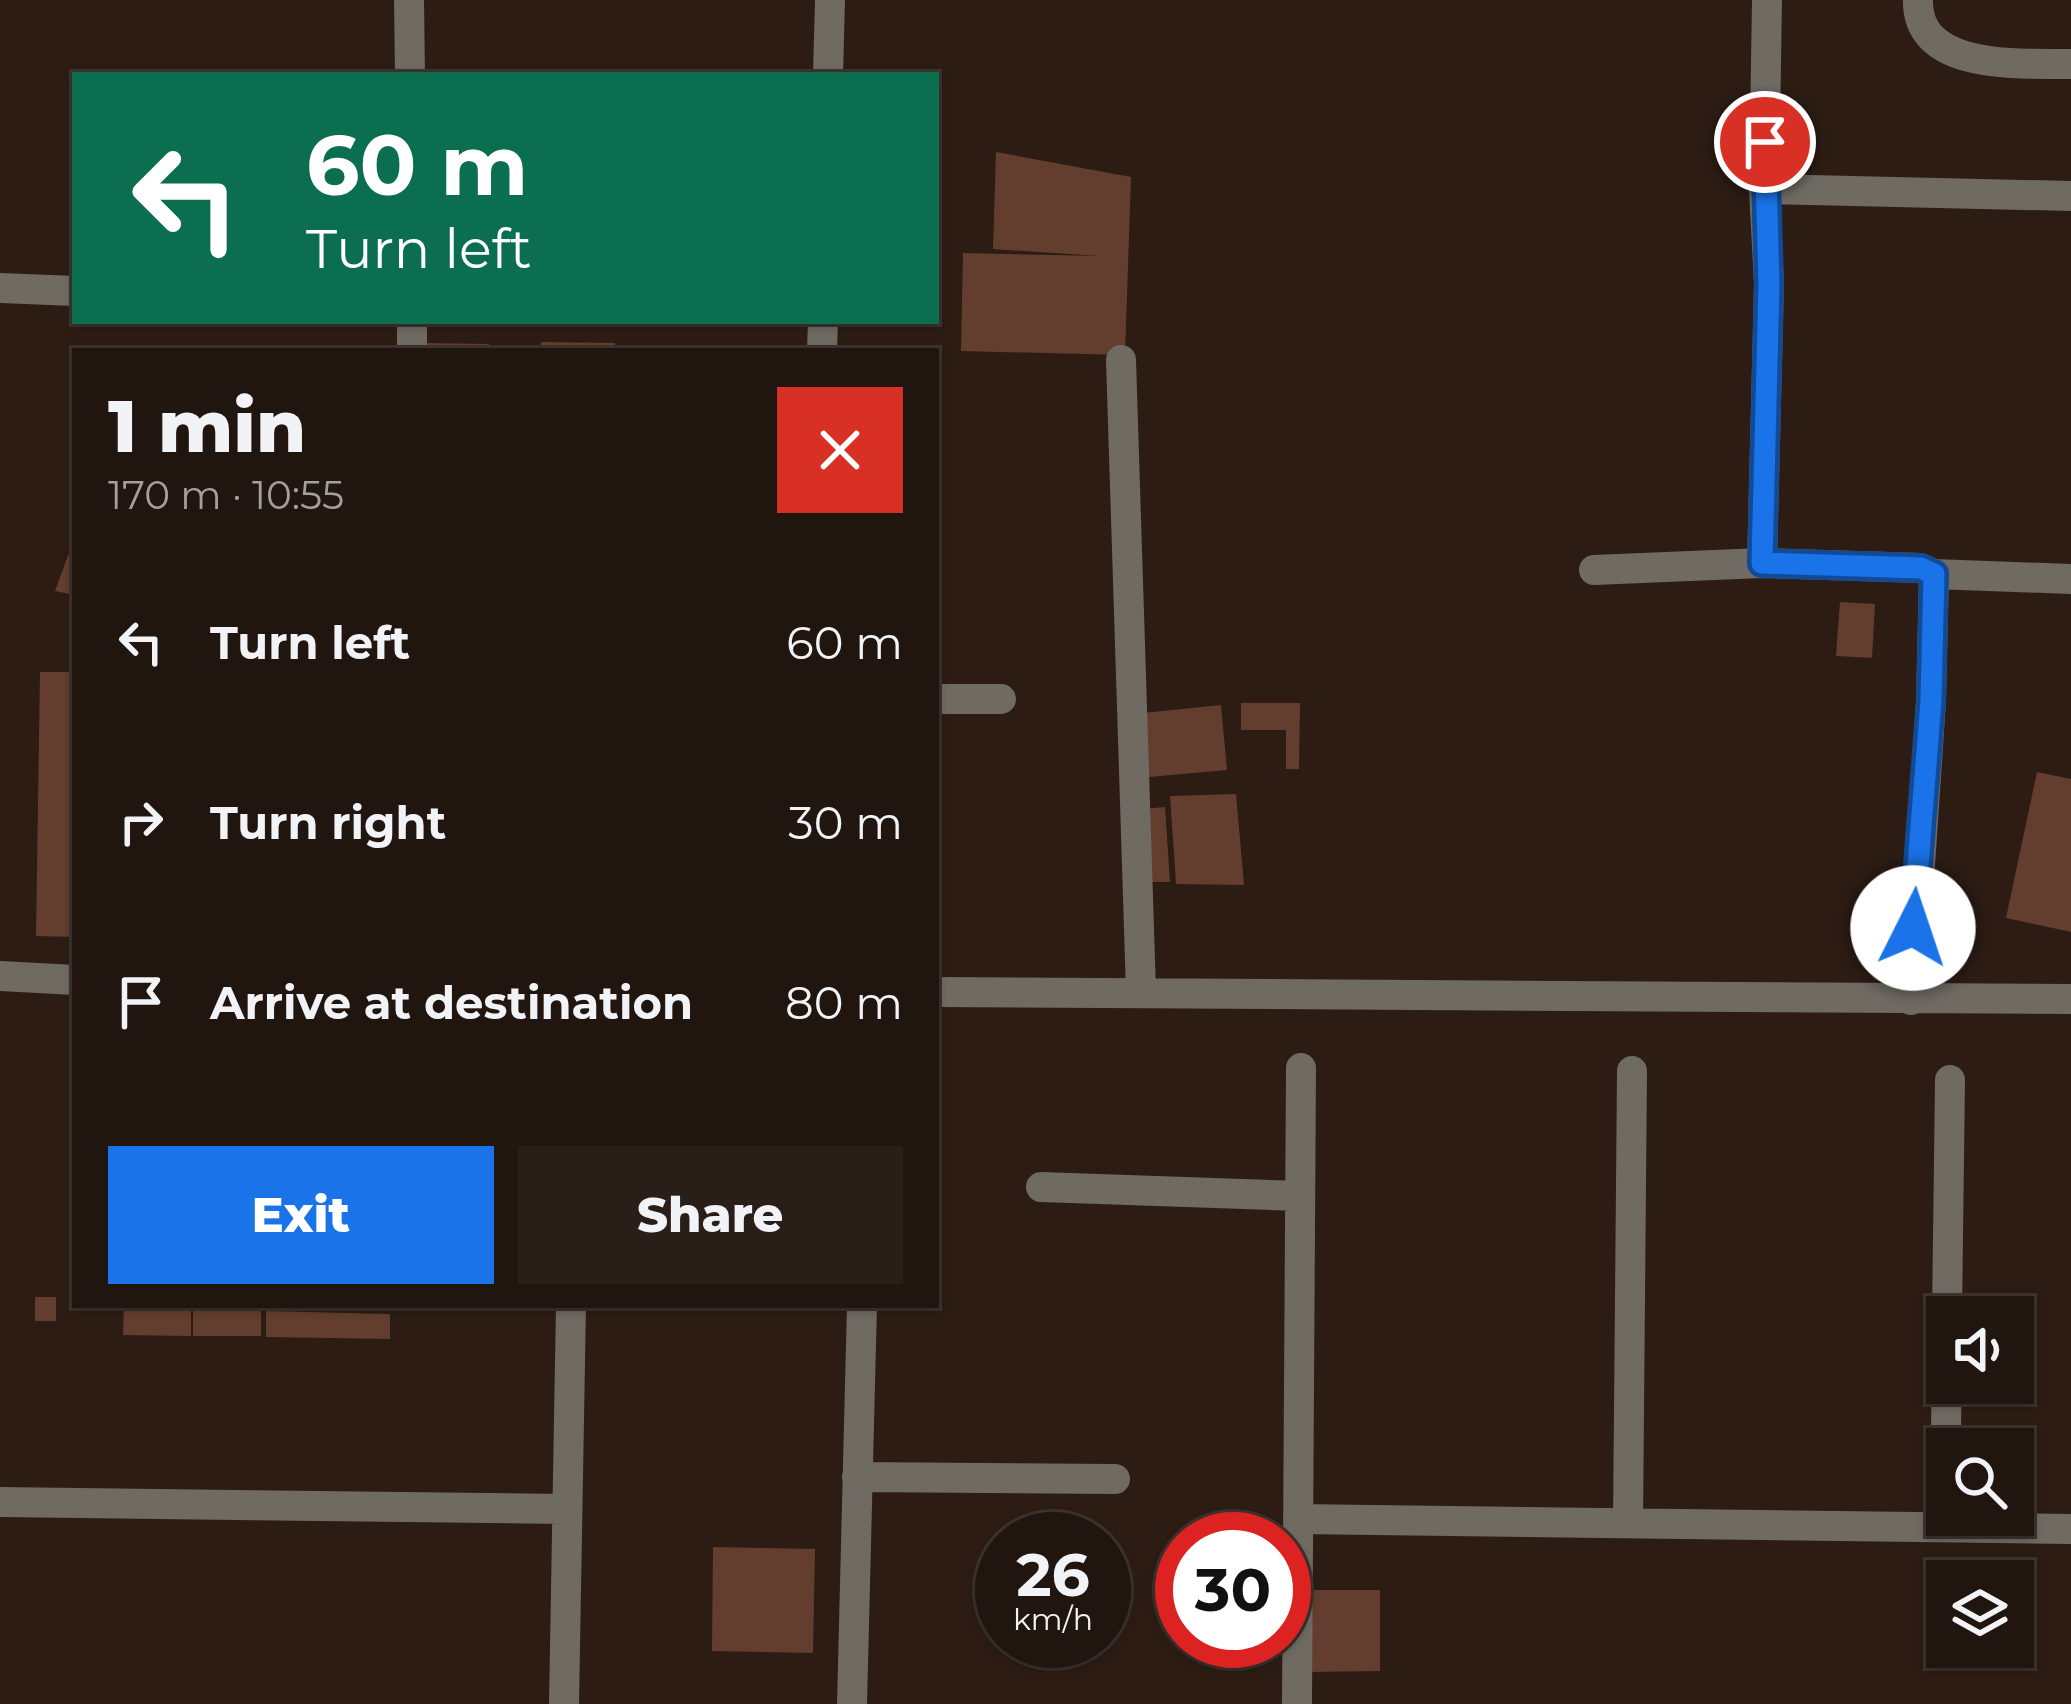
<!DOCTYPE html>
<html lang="en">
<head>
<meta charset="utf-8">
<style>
  :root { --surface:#21150f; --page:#291e18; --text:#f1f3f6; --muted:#a29f9e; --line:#3e342f; --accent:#1a73e8 }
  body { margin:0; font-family:Montserrat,sans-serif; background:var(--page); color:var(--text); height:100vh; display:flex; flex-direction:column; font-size:45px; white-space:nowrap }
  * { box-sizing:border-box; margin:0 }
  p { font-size:39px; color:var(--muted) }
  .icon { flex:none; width:66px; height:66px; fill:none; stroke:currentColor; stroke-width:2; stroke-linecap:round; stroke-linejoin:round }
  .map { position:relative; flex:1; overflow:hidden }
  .drawer { position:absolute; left:72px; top:348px; width:867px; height:960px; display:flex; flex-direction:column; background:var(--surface); border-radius:0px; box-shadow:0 3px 9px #0004,0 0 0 3px var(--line) }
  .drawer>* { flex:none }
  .top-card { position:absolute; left:72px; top:72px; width:867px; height:252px; border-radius:0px; box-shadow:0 3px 9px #0004,0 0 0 3px var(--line); background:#0b6e4f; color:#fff; overflow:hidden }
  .buttons { position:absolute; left:1926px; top:1296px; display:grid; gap:24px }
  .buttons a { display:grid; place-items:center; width:108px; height:108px; border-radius:0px; background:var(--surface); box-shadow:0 3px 9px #0004,0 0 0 3px var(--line); font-size:60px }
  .speed { position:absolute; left:975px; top:1512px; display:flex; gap:24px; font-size:60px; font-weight:700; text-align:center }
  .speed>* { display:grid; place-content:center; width:156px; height:156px; border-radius:50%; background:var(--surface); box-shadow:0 3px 9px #0004,0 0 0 3px var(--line); line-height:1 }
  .speed small { font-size:30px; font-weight:400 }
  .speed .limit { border:18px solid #d22; background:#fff; color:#111 }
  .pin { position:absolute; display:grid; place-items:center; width:102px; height:102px; color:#fff; margin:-51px; border:6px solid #fff; border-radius:50%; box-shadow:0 3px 12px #0007 }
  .me { position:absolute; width:132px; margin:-66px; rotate:4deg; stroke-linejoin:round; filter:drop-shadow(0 0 9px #0008) }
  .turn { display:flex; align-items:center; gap:42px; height:252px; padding:0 36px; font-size:54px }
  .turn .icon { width:156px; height:156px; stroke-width:2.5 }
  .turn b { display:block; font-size:84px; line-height:102px }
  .round { display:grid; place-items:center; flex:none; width:126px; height:126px; border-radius:0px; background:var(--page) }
  .overview { display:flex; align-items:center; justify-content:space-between; height:204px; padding:0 36px }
  h1 { font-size:72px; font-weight:800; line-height:90px }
  .action { display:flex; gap:24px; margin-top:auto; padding:24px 36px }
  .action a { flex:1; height:138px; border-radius:0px; background:var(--accent); color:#fff; font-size:48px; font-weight:800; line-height:138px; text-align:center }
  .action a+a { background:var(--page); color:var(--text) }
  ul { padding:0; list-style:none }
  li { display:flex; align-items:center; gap:36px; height:180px; padding:0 36px }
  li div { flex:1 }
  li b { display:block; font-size:45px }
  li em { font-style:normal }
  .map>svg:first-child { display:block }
</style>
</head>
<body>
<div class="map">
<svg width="2071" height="1704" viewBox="0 0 2071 1704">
  <rect width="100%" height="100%" fill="#2c1c14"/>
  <path fill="#633e2e" d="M996,152L1131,177L1125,355L961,351L963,253L1100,256L993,249Z
    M541,342L615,343V351H541Z
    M420,343L489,344V351H420Z
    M74,539H75V595L55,591Z
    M1840,602L1875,604L1872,658L1836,656Z
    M40,672H75L69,909H75V937L36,936Z
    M1241,703H1300L1299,769H1286V730H1241Z
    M1221,705L1227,770L1149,777L1143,713Z
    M2037,772L2071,779V932L2006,918Z
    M1236,794L1244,885L1176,884L1170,796Z
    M1165,807L1170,882H1147L1142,809Z
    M35,1297H56V1321H35Z
    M124,1305H191V1336L123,1335Z
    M193,1305H261V1336H193Z
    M266,1311L390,1314V1339L266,1337Z
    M713,1547L815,1549L813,1653L712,1651Z
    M1307,1590H1380V1671L1307,1672Z"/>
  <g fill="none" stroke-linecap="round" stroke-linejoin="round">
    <path stroke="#6f6a62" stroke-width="30" d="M409,0L410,75
      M1767,0L1764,189L1769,284L1762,563L1921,568L1934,574L1931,701L1911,1000
      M1918,0C1916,72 2024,63 2071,64
      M828,75L830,0
      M1764,189L2071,196
      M0,288L75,291
      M412,321V351
      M822,351L823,321
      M1121,360L1141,992
      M1594,570L1762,563
      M1934,574L2071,579
      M936,699H1001
      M0,976L75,980
      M936,992L2071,999
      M1041,1187L1300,1196
      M1947,1317L1950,1080
      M857,1477L1115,1479
      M0,1502L567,1509
      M1298,1519L2071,1529
      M1628,1523L1632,1071
      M1945,1527L1947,1341
      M564,1704L571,1305
      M852,1704L862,1305
      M1297,1704L1301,1068"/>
  </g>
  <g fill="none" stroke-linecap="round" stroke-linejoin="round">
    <g stroke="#114b97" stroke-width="30">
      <path id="route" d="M1765,142L1769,284L1762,563L1921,568L1934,574L1931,701L1913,928"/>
    </g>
    <use href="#route" stroke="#1a73e8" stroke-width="21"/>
  </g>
</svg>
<div class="buttons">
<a><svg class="icon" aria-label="sound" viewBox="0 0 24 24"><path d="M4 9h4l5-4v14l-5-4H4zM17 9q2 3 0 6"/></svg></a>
<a><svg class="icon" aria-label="search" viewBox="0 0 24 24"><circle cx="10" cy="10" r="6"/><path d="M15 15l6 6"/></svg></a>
<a><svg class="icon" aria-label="layers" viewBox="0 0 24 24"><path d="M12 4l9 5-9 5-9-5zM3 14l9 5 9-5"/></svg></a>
</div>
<div class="speed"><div>26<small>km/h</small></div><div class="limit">30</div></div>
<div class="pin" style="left:1765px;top:142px;background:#d93025"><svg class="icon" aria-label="arrive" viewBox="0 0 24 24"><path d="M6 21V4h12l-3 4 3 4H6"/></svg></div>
<svg class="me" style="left:1913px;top:928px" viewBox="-20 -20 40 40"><circle r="19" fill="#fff"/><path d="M0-13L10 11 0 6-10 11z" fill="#1a73e8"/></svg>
<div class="top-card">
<div class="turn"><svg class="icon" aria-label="left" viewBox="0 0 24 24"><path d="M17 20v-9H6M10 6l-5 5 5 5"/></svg><div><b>60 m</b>Turn left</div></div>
</div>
<section class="drawer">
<div class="overview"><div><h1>1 min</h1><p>170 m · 10:55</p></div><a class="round" style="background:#d93025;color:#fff"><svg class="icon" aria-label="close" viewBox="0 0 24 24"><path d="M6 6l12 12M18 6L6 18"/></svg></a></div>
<ul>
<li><svg class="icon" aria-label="left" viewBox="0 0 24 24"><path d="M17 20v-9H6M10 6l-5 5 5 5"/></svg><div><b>Turn left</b></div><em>60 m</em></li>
<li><svg class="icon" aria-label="right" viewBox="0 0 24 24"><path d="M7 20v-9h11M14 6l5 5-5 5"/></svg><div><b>Turn right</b></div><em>30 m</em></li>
<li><svg class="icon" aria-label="arrive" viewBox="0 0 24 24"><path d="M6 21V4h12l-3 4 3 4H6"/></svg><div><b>Arrive at destination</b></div><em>80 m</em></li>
</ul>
<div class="action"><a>Exit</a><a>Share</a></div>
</section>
</div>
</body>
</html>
